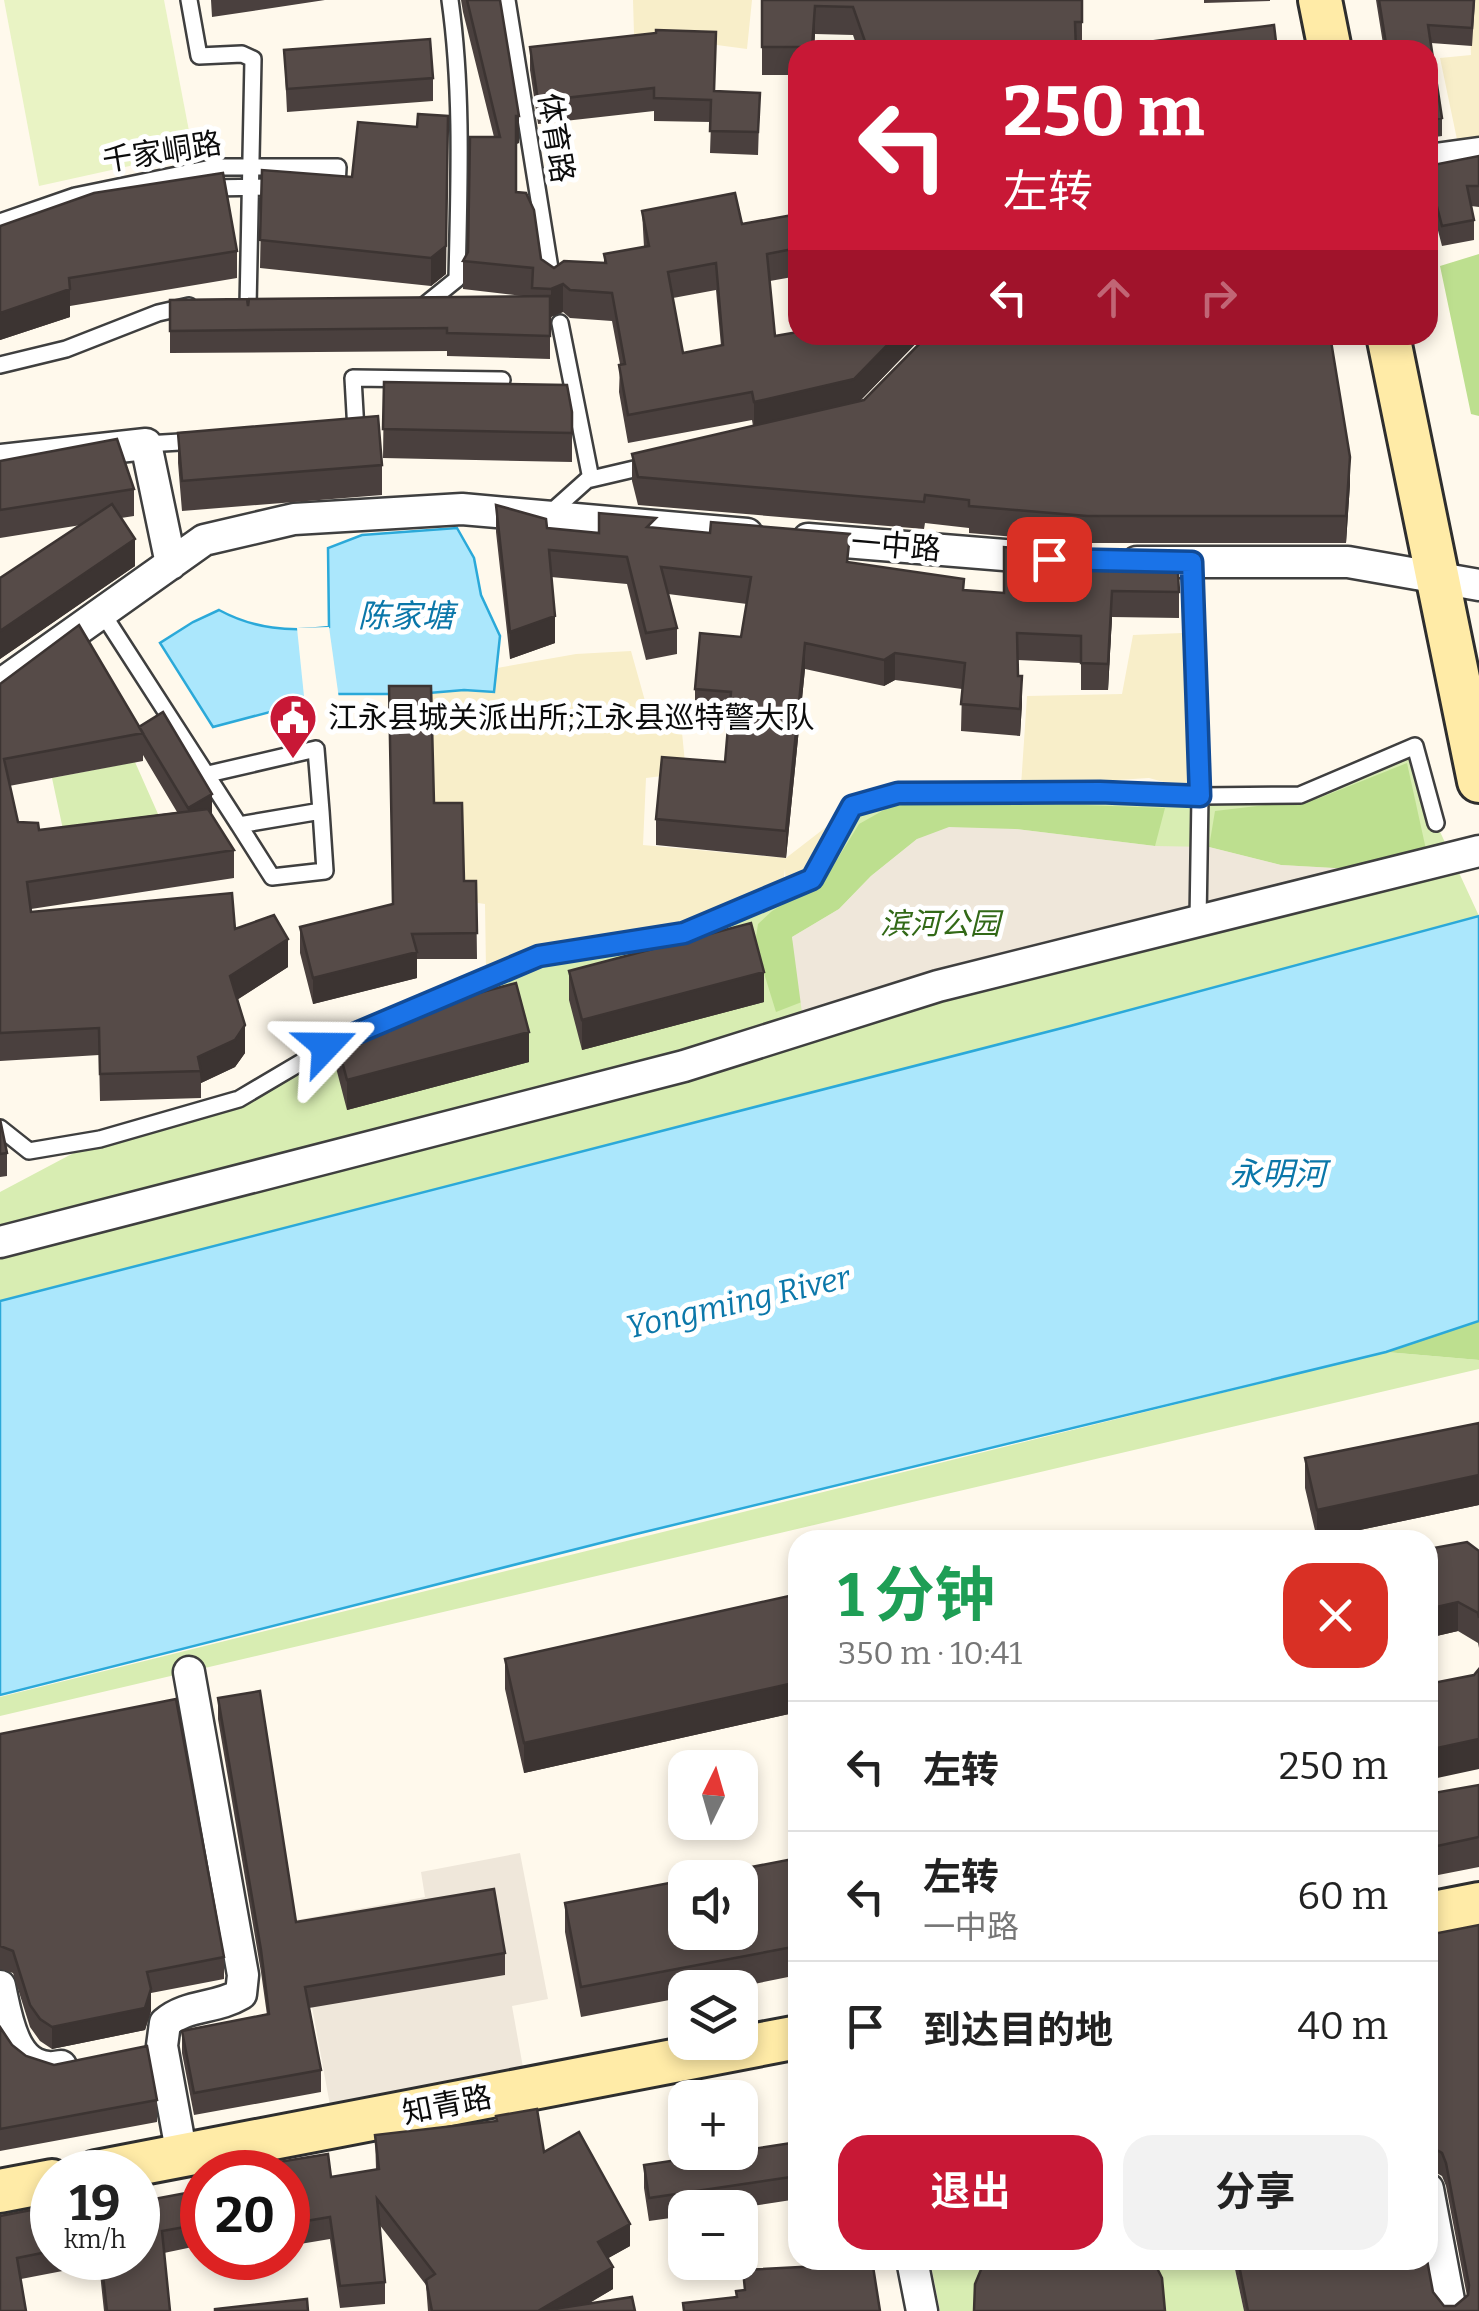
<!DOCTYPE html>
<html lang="zh">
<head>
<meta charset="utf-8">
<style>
  :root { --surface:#fff; --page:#f2f2f2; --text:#222; --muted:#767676; --line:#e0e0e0; --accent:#c81836 }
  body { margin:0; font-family:Bitter,"Noto Sans SC",serif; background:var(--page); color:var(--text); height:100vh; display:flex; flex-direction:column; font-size:38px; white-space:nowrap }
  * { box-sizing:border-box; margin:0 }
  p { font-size:32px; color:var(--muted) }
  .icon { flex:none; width:55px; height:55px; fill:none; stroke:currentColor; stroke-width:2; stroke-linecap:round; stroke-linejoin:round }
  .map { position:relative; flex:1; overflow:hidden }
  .sheet { position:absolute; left:788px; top:1530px; width:650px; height:740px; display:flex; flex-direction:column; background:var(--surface); border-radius:30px; box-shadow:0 5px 15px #0003 }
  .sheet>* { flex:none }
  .hud { position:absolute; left:788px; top:40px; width:650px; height:305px; border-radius:30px; box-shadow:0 5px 15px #0003; background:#c81836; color:#fff; overflow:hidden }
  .needle { width:65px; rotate:5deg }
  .controls { position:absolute; left:668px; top:1750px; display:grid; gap:20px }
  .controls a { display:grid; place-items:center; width:90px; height:90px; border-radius:20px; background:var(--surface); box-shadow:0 5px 15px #0003; font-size:50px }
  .speed { position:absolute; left:30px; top:2150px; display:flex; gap:20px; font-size:50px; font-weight:700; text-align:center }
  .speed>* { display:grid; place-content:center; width:130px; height:130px; border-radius:50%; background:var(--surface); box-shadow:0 5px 15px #0003; line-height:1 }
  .speed small { font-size:25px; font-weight:400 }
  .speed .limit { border:15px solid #d22; background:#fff; color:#111 }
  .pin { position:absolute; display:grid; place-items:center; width:85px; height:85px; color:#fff; margin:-42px; border-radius:20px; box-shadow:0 5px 15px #0006 }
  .me { position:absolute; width:110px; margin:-55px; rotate:67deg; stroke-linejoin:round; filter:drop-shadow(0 0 8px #0008) }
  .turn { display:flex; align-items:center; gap:35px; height:210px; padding:0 50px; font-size:45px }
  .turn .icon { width:130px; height:130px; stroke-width:2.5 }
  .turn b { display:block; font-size:70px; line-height:85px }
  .lanes { display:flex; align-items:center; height:95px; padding:0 50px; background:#0003; justify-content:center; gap:50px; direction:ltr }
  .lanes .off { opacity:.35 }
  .round { display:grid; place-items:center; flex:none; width:105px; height:105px; border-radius:30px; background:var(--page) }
  .overview { display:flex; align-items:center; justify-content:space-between; height:170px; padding:0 50px }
  h1 { font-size:60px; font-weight:700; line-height:75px; color:#1e9e55 }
  .cta { display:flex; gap:20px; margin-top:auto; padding:20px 50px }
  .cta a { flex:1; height:115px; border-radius:30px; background:var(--accent); color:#fff; font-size:40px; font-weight:700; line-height:115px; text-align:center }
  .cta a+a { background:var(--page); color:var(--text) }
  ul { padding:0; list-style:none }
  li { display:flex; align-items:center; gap:30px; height:130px; padding:0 50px; border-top:2px solid var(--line) }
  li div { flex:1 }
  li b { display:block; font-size:38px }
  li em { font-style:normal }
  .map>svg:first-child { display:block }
</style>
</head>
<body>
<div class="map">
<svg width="1479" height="2311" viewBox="0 0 1479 2311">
  <rect width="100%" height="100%" fill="#fff9ec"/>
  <path fill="#f8eec9" d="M633,0H752L747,49L634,34Z
    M1469,0H1479V144L1459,149L1440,58L1471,55Z
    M1182,633L1189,789L1149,778L1021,786L1027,696L1122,694L1133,635Z
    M631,651L647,708L680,712L686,773L646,778L643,845L786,858L852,807L811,879L786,892L785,869L782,894L684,933L486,970L485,904L464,901L434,829L429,693L464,690L493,692L497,668L576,654Z"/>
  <path fill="#d8edb2" d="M1415,746L1436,823L1479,916L1070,1026L0,1301V1192L100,1139L239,1099L327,1047L539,955L684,933L811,879L852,807L898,793L1300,795Z
    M135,762L170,841L68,853L52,778Z
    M1386,1352L1479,1360V1369L0,1716V1697Z
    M930,2260H995L975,2311H940Z
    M1136,2260H1233L1244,2311H1163Z"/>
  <path fill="#bddf8f" d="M1479,254V416L1471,414L1440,266Z
    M1407,763L1427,854L1369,870L1281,865L1209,847L1215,811L1317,799Z
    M919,799L1165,808L1155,846L1015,829L917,839L871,876L839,909L792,937L807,1000L776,1012L755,944L758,924L772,911L800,894L838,858L859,824L891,806Z
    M1479,1321V1360L1386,1352Z"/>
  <path fill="#e9f3c4" d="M4,0H164L193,152L39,186Z"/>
  <path fill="#efe7da" d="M949,827L1015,829L1155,846L1209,847L1281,865L1369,870L804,1028L792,937L839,909L871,876L917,839Z
    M520,1853L548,1999L512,2006L527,2090L334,2127L296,1920L425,1897L421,1872Z"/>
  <path fill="#abe7fc" stroke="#2ba9d9" stroke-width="2.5" d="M457,528L474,558L481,595L500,636L494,692L464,690L417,694H338L213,727L160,643L193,622L219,610C254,629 290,632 329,627L328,548L362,535Z
    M1479,916V1321L1386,1352L632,1535L0,1695V1301L1070,1026Z"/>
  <path fill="#fff9ec" d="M329,627L339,699L305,706L297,628Z"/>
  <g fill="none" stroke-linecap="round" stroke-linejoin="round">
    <g stroke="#3f3f3f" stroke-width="20">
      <path id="lane" d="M189,0L199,56L242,54L253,59L248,307
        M507,0L552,281
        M207,188L278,187
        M0,222L75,196L216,167H338L337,187H331
        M421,308L457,279C459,186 463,92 450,0
        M560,323L591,479
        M0,365L66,349L158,313L189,306
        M350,432L356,431L353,378L502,380
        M146,444L197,441
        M549,514L587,480L651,465
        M1192,562L1200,796L1198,921
        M103,614L239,825L321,811L316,749L204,775
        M239,825L272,877L325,871L321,811
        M394,1018L539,955L684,933L811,879L852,807L898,793L1011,791L1200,796L1300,795L1415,746L1436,823
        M0,1128L29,1151L100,1139L239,1099L327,1047L350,1037"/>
    </g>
    <g stroke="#3f3f3f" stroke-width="35">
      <path id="street" d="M1428,160L1479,153
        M0,460L146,444L171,564
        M808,539L1041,558
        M1137,562H1348L1479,585
        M0,685L204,540L294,519L462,509L747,534
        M0,1242L684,1066L938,986L1479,851
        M0,1986C7,2018 14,2076 61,2066
        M182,2156L162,2046L165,2023C187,2004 216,2009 241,1994L243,1975L189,1672
        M1428,2189L1451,2311
        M912,2260L922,2311"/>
    </g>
    <g stroke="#2e2e2e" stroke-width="48">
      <path id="secondary" d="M1320,0L1330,50
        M1388,335L1479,781
        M1428,1914L1479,1904
        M96,2172L798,2037
        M0,2191L52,2181"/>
    </g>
    <use href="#lane" stroke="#fff" stroke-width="15"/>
    <use href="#street" stroke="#fff" stroke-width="30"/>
    <use href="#secondary" stroke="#ffeba7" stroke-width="42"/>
  </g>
  <path fill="#4a403e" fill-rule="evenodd" d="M211,0H325L212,17Z
    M461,0H500L519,143L516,144V192L541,259L554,268L604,263V254L644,247L642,211L742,224L798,214V276L770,281L775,336L924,335L860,401L1350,484L1346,543H1087L969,533V528L925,523L924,529L638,505L632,481V454L753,426L752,420L628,443L619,392L620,364L612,321L570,318L563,312L550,317V359L447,356V351L170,353V300L248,306L532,297L463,289V261L468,252L494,137L463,12ZM716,290L721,346L683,353L673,298Z
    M762,0H1082V50H858L853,35L815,34L814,50H798V75H762Z
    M1204,0H1270V1L1204,3Z
    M1376,0H1475L1472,46L1431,43L1442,118V136L1428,138V50H1384Z
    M530,47L715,91L760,93L758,155L710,153L711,122L654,121V111L538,124L530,70Z
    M284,50L433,78V101L287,112Z
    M358,122L446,274L431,286L260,268L262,170L352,177Z
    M1479,156V207L1471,206L1474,220V240L1442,246L1428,192V166Z
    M0,226L237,251V278L70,306V317L0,340Z
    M384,382L572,412V462L383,458Z
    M178,433L382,465V495L182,511L178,463Z
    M0,461L134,489V516L121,518L135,566L0,659V578L81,525L0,538Z
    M496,505L547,528L599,533L656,528L850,562L964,590L1004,593V547L1179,592V618L1112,617L1108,690H1081V663L1018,660V676L1022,703L1020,736L961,731L962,689L895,680L884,686L805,669L786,858L656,845V819L725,762L729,719L695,715V689L741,637L747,604L668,594L677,628V654L646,660L627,584L551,577L555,643L510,659L496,532Z
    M0,684L139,727L212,815L234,850V878L31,909V912L235,929L288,967L237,1000L245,1053L235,1067L201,1083V1098L100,1101L99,1055L0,1061ZM143,755L177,812L39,830L18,822L9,786L143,761Z
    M434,803L464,881H476L477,959H417V978L313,1004L300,953V927L392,904Z
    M569,971L764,1002L582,1050L569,1000Z
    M334,1031L529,1062L347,1110L334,1060Z
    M0,1119L7,1153V1176L0,1177Z
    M1479,1423V1505L1317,1539L1305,1488V1458Z
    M1428,1549L1479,1551V1648L1478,1643L1458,1631L1428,1638Z
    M798,1594V1712L524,1773L505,1689V1659Z
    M218,1698L296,1922L505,1953V1975L309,2008L321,2070V2092L194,2115L182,2053V2031L267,2015L261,1972L218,1719Z
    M0,1734L224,1957V1979L151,1993V2011L145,2030L52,2049L40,2041L30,2027L13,1973L0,1969Z
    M1479,1785V1867L1428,1877V1794Z
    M798,1858V1975L734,1988H685V1997L581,2017L565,1932V1903Z
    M1428,1935L1479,2311H1244L1233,2260H1427L1433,2292L1444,2306H1455L1467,2296L1446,2186L1442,2176L1433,2171H1428Z
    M0,2027L12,2045L26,2056L157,2100V2122L0,2151Z
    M496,2116L544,2152L630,2246L608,2258L613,2289L588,2304L635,2311H428L426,2285L379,2224L385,2282V2304L340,2308L330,2239L288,2246V2172L331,2177L376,2169L375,2135L496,2121Z
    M798,2142V2199L739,2208H685V2216L649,2221L644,2188V2165Z
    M202,2190V2245L164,2253L170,2311H104L99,2264L21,2279L0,2216L52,2206V2258H138Z"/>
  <path fill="#3c3432" d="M815,6V34L814,50H812Z
    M516,116H519V143L516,144Z
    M448,144L446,274L431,286V258Z
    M563,284V312L551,317V289Z
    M70,289V317L0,340V313Z
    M897,335H924L854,407L754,430V402Z
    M1350,457V484L1346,543V516Z
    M135,539V566L0,659V631Z
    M1112,591V617L1108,690V664Z
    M555,616V643L510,659V632Z
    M805,643V669L786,858V831Z
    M895,653V680L884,686V660Z
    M1022,676V703L1020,736V709Z
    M212,794V816L188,831V808Z
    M288,939V967L230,1004V976Z
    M417,952V978L313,1004V978Z
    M764,972V1002L582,1050V1020Z
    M245,1025V1053L235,1067L201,1083L198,1057Z
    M529,1032V1062L347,1110V1080Z
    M1479,1475V1505L1317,1539V1510Z
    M1458,1602V1631L1428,1638V1609Z
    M798,1682V1712L524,1773V1743Z
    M1479,1739V1769L1428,1780V1750Z
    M151,1989V2011L145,2030L52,2049V2027Z
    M630,2224V2246L598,2264V2242Z
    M613,2267V2289L575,2311H538Z"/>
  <path fill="#564b48" stroke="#3c3432" stroke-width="2.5" fill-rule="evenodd" d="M467,0H500L519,116H516V192L526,193L534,210L541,259L554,268L564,261L606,263L604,254L649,246L642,211L735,193L742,224L798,214V248L767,254L775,336L798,332V335H897L854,379L754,402L752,392L628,415L619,365L625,364L612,293L570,290L563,284L551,289L532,288L533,268L463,261L468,252L470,137H500ZM716,263L723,345L683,353L668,272Z
    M762,0H1082V22H1075L1076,50H868L853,7L815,6L812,47H762Z
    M1379,0H1474L1472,28L1428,25L1442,118L1428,121V50H1387Z
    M1274,25L1277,50H1132V44Z
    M656,30L716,32L714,91L760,93L758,132L710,131L711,100L654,98V88L538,101L530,47L656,33Z
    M430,39L433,78L287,89L284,50Z
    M418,114L448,116L446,246L431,258L260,240L262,170L352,177L358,122L417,127Z
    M1479,156V186H1467L1474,220L1442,226L1428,172V166Z
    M223,173L237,251L69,278L70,289L0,313V226L94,193Z
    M550,296V336L447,333V328L170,331V300L247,299L248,306L249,299Z
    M928,335H1330L1350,457L1346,516H1087L969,506V500L925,495L924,502L638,477L632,454L864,400Z
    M384,382L567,385L572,412V433L383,429Z
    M378,416L382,465L182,481L178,433Z
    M117,439L134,489L0,510V461Z
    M112,504L135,539L0,631V578Z
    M496,505L546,519L547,528L599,533V513L656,518L647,527L710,533L711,522L850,534L847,562L964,579L963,590L1004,593V547L1085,554H1177L1179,592L1112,591L1108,664L1081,663V636L1017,633L1018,676H1022L1020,709L961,704L965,663L895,653L884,660L805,643L786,831L656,819L662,757L725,762L731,692L695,689L700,633L741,637L751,577L661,567L677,628L646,633L627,557L549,550L555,616L510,632Z
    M79,625L143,733L4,759L18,822L38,823L39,830L208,809L234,850L27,882L31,912L232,893L235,929L274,915L288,939L230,976L245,1025L235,1040L198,1057L201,1071L100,1074L99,1028L0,1033V684Z
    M389,686H431L434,803H462L464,881H476L477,933L412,934L417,952L313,978L300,927L393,904Z
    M163,712L212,794L188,808L139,727Z
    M751,923L764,972L582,1020L569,971Z
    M516,983L529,1032L347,1080L334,1031Z
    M0,1119L7,1153L0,1154Z
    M1479,1423V1475L1317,1510L1305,1458Z
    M1467,1542L1479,1551V1618L1478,1613L1458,1602L1428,1609V1549Z
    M798,1594V1682L524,1743L505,1659Z
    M1479,1669V1739L1428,1750V1684L1474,1675Z
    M260,1691L296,1922L494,1889L505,1953L305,1987L321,2070L194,2093L182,2031L269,2014L261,1950L218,1698Z
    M176,1699L224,1957L147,1972L151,1989L145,2008L52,2027L40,2019L30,2005L13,1951L0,1946V1734Z
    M1479,1785V1837L1428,1848V1794Z
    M798,1858V1946L581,1987L565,1903L685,1880V1932H740V1878H695Z
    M1479,1925V2311H1248L1238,2260H1427L1433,2292L1444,2306H1455L1468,2295L1469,2285L1446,2163L1442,2153L1433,2148H1428V1935Z
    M0,2027L12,2045L26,2056L54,2065L147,2046L157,2100L0,2129Z
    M537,2109L544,2152L579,2132L630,2224L598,2242L613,2267L538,2311H432L426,2280L435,2274L377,2199L385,2282L340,2286L330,2217L288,2224V2172H231L230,2170L328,2154L331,2177L379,2169L375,2135L497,2121L496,2116Z
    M798,2142V2176L649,2198L644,2165L730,2152H740V2151Z
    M202,2190V2224L162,2231L170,2311H107L101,2258H138V2202Z
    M52,2206V2251L17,2258L26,2311H0V2216Z
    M847,2260H872L880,2311H684L683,2303L737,2297L736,2291L745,2290L743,2270L838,2265V2261Z
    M985,2260H1153L1162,2278L1165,2311H974L975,2284Z
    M632,2297L635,2311H541Z
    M307,2299L308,2311H215V2309Z"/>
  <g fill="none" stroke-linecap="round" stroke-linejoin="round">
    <g stroke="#114b97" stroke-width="25">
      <path id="route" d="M326,1046L539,956L684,933L812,879L852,806L898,793L1100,792L1200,796L1192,562L1049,559"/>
    </g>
    <use href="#route" stroke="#1a73e8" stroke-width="18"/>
  </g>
  <defs>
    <g id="civic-pin" transform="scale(2.5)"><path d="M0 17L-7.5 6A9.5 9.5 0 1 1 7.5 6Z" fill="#c81836" stroke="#fff"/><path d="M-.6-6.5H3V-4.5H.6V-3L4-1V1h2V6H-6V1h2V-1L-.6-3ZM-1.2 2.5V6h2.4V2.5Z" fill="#fff"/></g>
  </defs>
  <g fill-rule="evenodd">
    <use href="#civic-pin" x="293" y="718"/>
  </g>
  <g text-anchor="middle" stroke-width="10" stroke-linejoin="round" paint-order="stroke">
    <g font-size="30" fill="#0c0c0c" stroke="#fff">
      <text transform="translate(556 138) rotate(81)" y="10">体育路</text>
      <text transform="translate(162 152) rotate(-9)" y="10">千家峒路</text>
      <text transform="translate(896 546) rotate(5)" y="10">一中路</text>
      <text transform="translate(447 2105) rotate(-11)" y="10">知青路</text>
    </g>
    <g font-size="30" fill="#0c0c0c" stroke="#fff" text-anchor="start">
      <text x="328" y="728">江永县城关派出所;江永县巡特警大队</text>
    </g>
    <g font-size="30" font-style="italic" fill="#326917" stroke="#fff">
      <text x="940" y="934">滨河公园</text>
    </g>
    <g font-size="32" font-style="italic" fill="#0b77a9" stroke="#fff">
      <text x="406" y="627">陈家塘</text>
      <text x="1278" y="1185">永明河</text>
      <text transform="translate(738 1302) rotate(-13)" y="11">Yongming River</text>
    </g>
  </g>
</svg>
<div class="controls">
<a><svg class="needle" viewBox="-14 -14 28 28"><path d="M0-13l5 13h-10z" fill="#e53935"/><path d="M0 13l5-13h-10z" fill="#767676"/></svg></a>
<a><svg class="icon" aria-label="sound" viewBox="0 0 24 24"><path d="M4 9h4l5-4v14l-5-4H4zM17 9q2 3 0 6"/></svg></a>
<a><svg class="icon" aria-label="layers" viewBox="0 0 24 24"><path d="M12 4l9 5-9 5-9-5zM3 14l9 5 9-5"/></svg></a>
<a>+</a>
<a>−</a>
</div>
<div class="speed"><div>19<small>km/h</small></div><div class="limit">20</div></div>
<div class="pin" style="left:1049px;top:559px;background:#d93025"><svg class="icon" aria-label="arrive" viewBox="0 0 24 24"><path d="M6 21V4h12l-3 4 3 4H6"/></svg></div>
<svg class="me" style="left:326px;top:1046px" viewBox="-20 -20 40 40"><path d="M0-17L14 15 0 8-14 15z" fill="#1a73e8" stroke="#fff" stroke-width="4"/></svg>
<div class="hud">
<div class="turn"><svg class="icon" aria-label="left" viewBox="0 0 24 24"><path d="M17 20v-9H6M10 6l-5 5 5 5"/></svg><div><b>250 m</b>左转</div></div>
<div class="lanes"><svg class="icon" aria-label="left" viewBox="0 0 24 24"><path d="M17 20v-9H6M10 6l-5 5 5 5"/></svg><svg class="icon off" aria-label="ahead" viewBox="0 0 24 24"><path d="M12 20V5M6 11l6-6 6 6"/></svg><svg class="icon off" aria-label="right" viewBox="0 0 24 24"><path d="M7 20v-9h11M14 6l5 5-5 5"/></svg></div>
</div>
<section class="sheet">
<div class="overview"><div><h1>1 分钟</h1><p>350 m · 10:41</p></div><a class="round" style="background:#d93025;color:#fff"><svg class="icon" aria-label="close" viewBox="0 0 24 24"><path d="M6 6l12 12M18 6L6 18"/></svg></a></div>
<ul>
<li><svg class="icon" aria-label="left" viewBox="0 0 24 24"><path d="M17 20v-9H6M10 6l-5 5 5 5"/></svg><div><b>左转</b></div><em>250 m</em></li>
<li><svg class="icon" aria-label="left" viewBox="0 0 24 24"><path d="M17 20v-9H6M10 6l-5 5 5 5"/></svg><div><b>左转</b><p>一中路</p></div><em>60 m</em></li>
<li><svg class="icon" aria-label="arrive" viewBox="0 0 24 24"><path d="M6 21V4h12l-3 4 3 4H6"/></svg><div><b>到达目的地</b></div><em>40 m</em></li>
</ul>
<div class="cta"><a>退出</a><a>分享</a></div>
</section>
</div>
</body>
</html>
